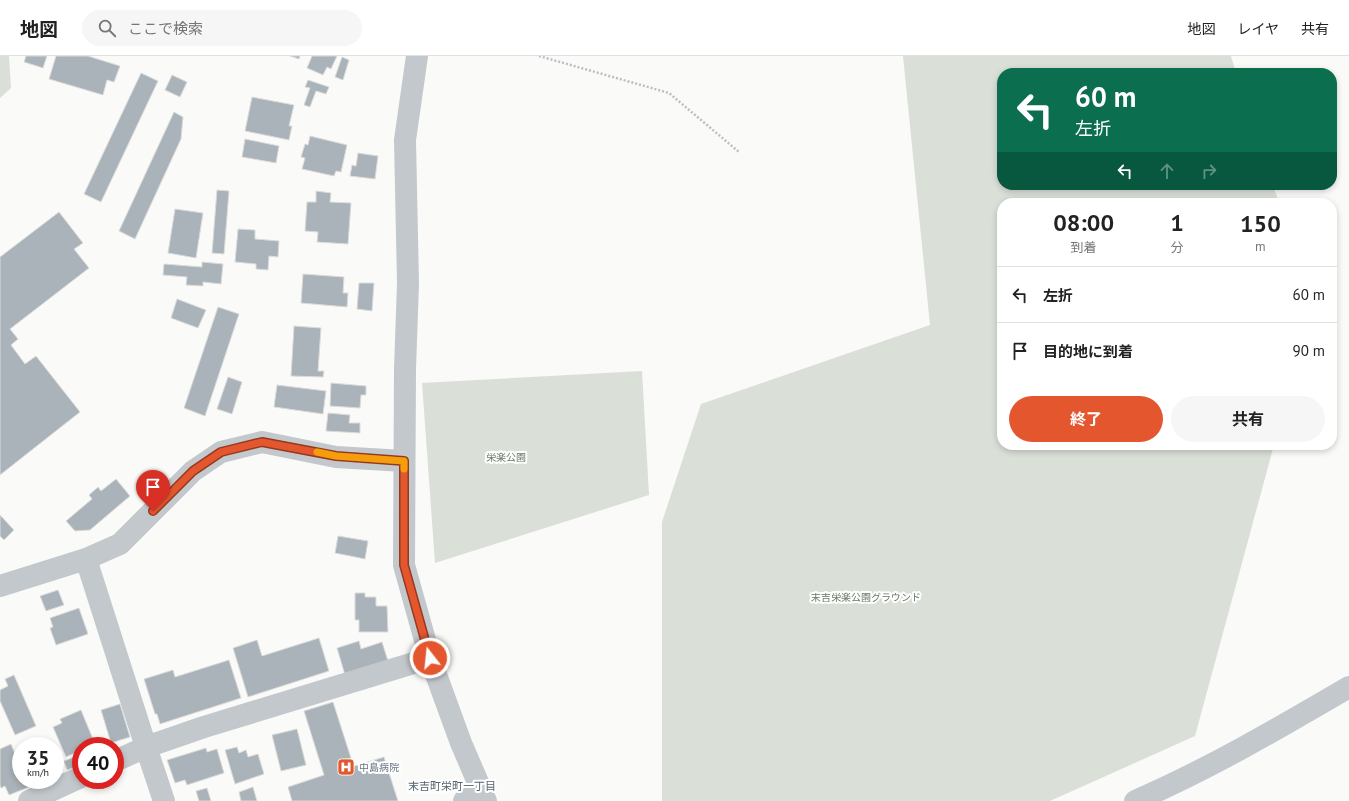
<!DOCTYPE html>
<html lang="ja">
<head>
<meta charset="utf-8">
<style>
  :root { --surface:#fff; --page:#f6f6f6; --text:#222; --muted:#767676; --line:#e0e0e0; --accent:#e4572e }
  body { margin:0; font-family:"PT Sans","Noto Sans JP",sans-serif; background:var(--page); color:var(--text); height:100vh; display:flex; flex-direction:column; font-size:15px; white-space:nowrap }
  * { box-sizing:border-box; margin:0 }
  p { font-size:13px; color:var(--muted) }
  .icon { flex:none; width:22px; height:22px; fill:none; stroke:currentColor; stroke-width:2; stroke-linecap:round; stroke-linejoin:round }
  .map { position:relative; flex:1; overflow:hidden }
  .sheet { position:absolute; left:997px; top:142px; width:340px; height:252px; display:flex; flex-direction:column; background:var(--surface); border-radius:16px; box-shadow:0 2px 6px #0003 }
  .sheet>* { flex:none }
  .banner { position:absolute; left:997px; top:12px; width:340px; height:122px; border-radius:16px; box-shadow:0 2px 6px #0003; background:#0b6e4f; color:#fff; overflow:hidden }
  .speed { position:absolute; left:12px; top:681px; display:flex; gap:8px; font-size:20px; font-weight:700; text-align:center }
  .speed>* { display:grid; place-content:center; width:52px; height:52px; border-radius:50%; background:var(--surface); box-shadow:0 2px 6px #0003; line-height:1 }
  .speed small { font-size:10px; font-weight:400 }
  .speed .limit { border:6px solid #d22; background:#fff; color:#111 }
  .pin { position:absolute; display:grid; place-items:center; width:34px; height:34px; color:#fff; margin:-41px -17px; border-radius:50% 50% 50% 0; rotate:-45deg; box-shadow:0 0 4px #0007 }
  .pin .icon { rotate:45deg }
  .me { position:absolute; width:44px; margin:-22px; rotate:344deg; stroke-linejoin:round; filter:drop-shadow(0 0 3px #0008) }
  .turn { display:flex; align-items:center; gap:14px; height:84px; padding:0 12px; font-size:18px }
  .turn .icon { width:52px; height:52px; stroke-width:2.5 }
  .turn b { display:block; font-size:28px; line-height:34px }
  .lanes { display:flex; align-items:center; height:38px; padding:0 12px; background:#0003; justify-content:center; gap:20px; direction:ltr }
  .lanes .off { opacity:.35 }
  .eta { display:flex; justify-content:space-evenly; align-items:center; height:68px; text-align:center }
  .eta b { font-size:24px; font-weight:700; line-height:28px }
  .cta { display:flex; gap:8px; margin-top:auto; padding:8px 12px }
  .cta a { flex:1; height:46px; border-radius:24px; background:var(--accent); color:#fff; font-size:16px; font-weight:700; line-height:46px; text-align:center }
  .cta a+a { background:var(--page); color:var(--text) }
  ul { padding:0; list-style:none }
  li { display:flex; align-items:center; gap:12px; height:56px; padding:0 12px; border-top:1px solid var(--line) }
  li div { flex:1 }
  li b { display:block; font-size:15px }
  li em { font-style:normal }
  header { display:flex; align-items:center; gap:24px; box-sizing:border-box; height:56px; padding:0 20px; background:var(--surface); border-bottom:1px solid var(--line) }
  header strong { font-size:19px }
  nav { display:flex; gap:22px; margin-inline-start:auto; font-size:14px }
  .search { width:280px; height:36px; background:var(--page); display:flex; align-items:center; gap:10px; box-sizing:border-box; padding:0 14px; border-radius:22px; color:var(--muted); font-size:15px }
  .map>svg:first-child { display:block }
</style>
</head>
<body>
<header>
<strong>地図</strong>
<div class="search"><svg class="icon" aria-label="search" viewBox="0 0 24 24"><circle cx="10" cy="10" r="6"/><path d="M15 15l6 6"/></svg>ここで検索</div>
<nav><a>地図</a><a>レイヤ</a><a>共有</a></nav>
</header>
<div class="map">
<svg width="1349" height="745" viewBox="0 0 1349 745">
  <rect width="100%" height="100%" fill="#fafaf8"/>
  <path fill="#dadfd7" d="M0,0H9L11,32L0,42Z
    M903,0H1231L1236,17H1002V129H1273L1279,147H1002V389H1274L1195,680L1050,745H662V466L701,348L930,269Z
    M642,315L649,439L435,507L422,327Z"/>
  <path fill="#aab3b9" stroke="#dcdcda" d="M26,0H47L43,12L24,6Z
    M56,0H88L120,10L114,26L107,24L103,39L49,23Z
    M290,0H300L299,3Z
    M312,0H337L331,13L327,11L323,19L307,12Z
    M342,1L349,4L343,24L335,21Z
    M141,17L158,25L101,146L84,138Z
    M172,19L187,26L180,41L165,34Z
    M308,24L329,31L326,38L316,35L310,51L304,49L310,32L305,31Z
    M252,41L294,49L289,70H292L289,84L245,75Z
    M174,56L183,61L181,83L135,183L119,175Z
    M310,80L347,89L341,116L336,115L334,120L302,113L305,102L301,101L305,88L308,89Z
    M245,83L279,90L276,107L242,101Z
    M358,97L378,100L375,123L350,120L352,109L356,110Z
    M217,134L229,135L224,198L212,197Z
    M316,135L331,137L330,146L351,147L348,188L317,186L318,176L305,175L307,146H316Z
    M175,153L203,157L196,202L168,197Z
    M59,156L83,187L74,193L89,212L10,273L18,283L11,289L25,308L36,300L80,356L0,419V201Z
    M238,173L255,174V183L279,185L278,201L269,200L268,214L256,213V208L235,206Z
    M202,206L223,208L221,228L203,226V230L186,229L187,221L163,219L164,208L202,211Z
    M303,218L344,221L343,237H348L347,251L301,247Z
    M359,227H374L372,255L357,253Z
    M177,243L206,254L198,272L171,262Z
    M218,251L239,258L205,360L184,352Z
    M294,270L321,272L318,315H324L323,321L291,320Z
    M228,321L242,326L232,358L217,353Z
    M331,327L366,330V339H361L360,352L330,350Z
    M277,329L326,335L323,358L274,351Z
    M328,357L350,359L349,367H360V377L326,375Z
    M116,423L130,440L90,474L75,475L66,465L92,443L89,439L98,431L101,435Z
    M0,459L14,474L4,484L0,480Z
    M338,480L368,485L365,503L335,497Z
    M58,534L64,549L46,555L40,540Z
    M355,537H365V541H376V550H387L388,576H359V564H355Z
    M79,552L88,578L56,589L50,572L53,571L50,562Z
    M319,582L329,615L248,641L233,592L257,584L262,600Z
    M359,585L361,593L382,586L388,605L345,619L337,592Z
    M229,604L241,642L160,668L157,658H155L144,623L173,614L175,621Z
    M14,619L36,670L15,679L0,645V634L8,630L5,623Z
    M333,646L351,702L343,705L345,713L384,701L398,745H292L288,731L324,719L304,655Z
    M120,648L130,681L111,687L101,654Z
    M81,654L95,688L92,690H81V694L66,701L53,671L62,667L60,663Z
    M297,673L306,709L281,715L272,679Z
    M11,688L21,712V724H26L29,731L9,739L5,730L1,732L0,729V693Z
    M237,691L239,697L246,694L248,701L258,698L264,718L235,728L225,694Z
    M206,692L207,696L217,693L224,717L187,729L185,724L175,727L167,704Z
    M80,699L81,709L67,714L64,705Z
    M253,731L257,745H241L239,736Z
    M207,732L211,745H199L196,735Z"/>
  <g fill="none" stroke-linecap="round" stroke-linejoin="round">
    <path stroke="#bbbfc2" stroke-width="2.5" stroke-dasharray="2 2" stroke-linecap="butt" d="M539,0L669,37L739,96"/>
    <path stroke="#c3c8cc" stroke-width="22" d="M417,0L405,84L408,227L405,313L404,509L430,602L461,687L486,745
      M86,503L146,691L164,745
      M0,530L86,503L120,488L193,415L221,396L262,386L336,401L404,405
      M115,705L146,691L204,671L430,602
      M29,745L81,721
      M464,745L481,735
      M1135,745C1209,713 1279,672 1349,631"/>
  </g>
  <g fill="none" stroke-linecap="round" stroke-linejoin="round">
    <g stroke="#94391e" stroke-width="10">
      <path id="route" d="M153,455L193,415L221,396L262,386L336,400L404,405V509L430,602"/>
    </g>
    <use href="#route" stroke="#e4572e" stroke-width="7"/>
    <path stroke="#f59e0b" stroke-width="7" d="M317,396L336,400L404,405V413"/>
  </g>
  <defs>
    <g id="hospital-square" transform="scale(0.9)"><rect x="-9" y="-9" width="18" height="18" rx="4" fill="#e4572e" stroke="#fff"/><path d="M-5-5h3v3.5h4V-5h3V5h-3V1.5h-4V5h-3Z" fill="#fff"/></g>
  </defs>
  <g fill-rule="evenodd">
    <use href="#hospital-square" x="346" y="711"/>
  </g>
  <g text-anchor="middle" stroke-width="4" stroke-linejoin="round" paint-order="stroke">
    <g font-size="10" fill="#687a64" stroke="#fff">
      <text x="506" y="405">栄楽公園</text>
      <text x="866" y="545">末吉栄楽公園グラウンド</text>
    </g>
    <g font-size="10" fill="#657683" stroke="#fff" text-anchor="start">
      <text x="359" y="715">中島病院</text>
    </g>
    <g font-size="11" fill="#57646e" stroke="#fff">
      <text x="452" y="734">末吉町栄町一丁目</text>
    </g>
  </g>
</svg>
<div class="speed"><div>35<small>km/h</small></div><div class="limit">40</div></div>
<div class="pin" style="left:153px;top:455px;background:#d93025"><svg class="icon" aria-label="arrive" viewBox="0 0 24 24"><path d="M6 21V4h12l-3 4 3 4H6"/></svg></div>
<svg class="me" style="left:430px;top:602px" viewBox="-20 -20 40 40"><circle r="17" fill="#e4572e" stroke="#fff" stroke-width="3"/><path d="M0-11L8 9 0 5-8 9z" fill="#fff"/></svg>
<div class="banner">
<div class="turn"><svg class="icon" aria-label="left" viewBox="0 0 24 24"><path d="M17 20v-9H6M10 6l-5 5 5 5"/></svg><div><b>60 m</b>左折</div></div>
<div class="lanes"><svg class="icon" aria-label="left" viewBox="0 0 24 24"><path d="M17 20v-9H6M10 6l-5 5 5 5"/></svg><svg class="icon off" aria-label="ahead" viewBox="0 0 24 24"><path d="M12 20V5M6 11l6-6 6 6"/></svg><svg class="icon off" aria-label="right" viewBox="0 0 24 24"><path d="M7 20v-9h11M14 6l5 5-5 5"/></svg></div>
</div>
<section class="sheet">
<div class="eta">
<div><b>08:00</b><p>到着</p></div>
<div><b>1</b><p>分</p></div>
<div><b>150</b><p>m</p></div>
</div>
<ul>
<li><svg class="icon" aria-label="left" viewBox="0 0 24 24"><path d="M17 20v-9H6M10 6l-5 5 5 5"/></svg><div><b>左折</b></div><em>60 m</em></li>
<li><svg class="icon" aria-label="arrive" viewBox="0 0 24 24"><path d="M6 21V4h12l-3 4 3 4H6"/></svg><div><b>目的地に到着</b></div><em>90 m</em></li>
</ul>
<div class="cta"><a>終了</a><a>共有</a></div>
</section>
</div>
</body>
</html>
